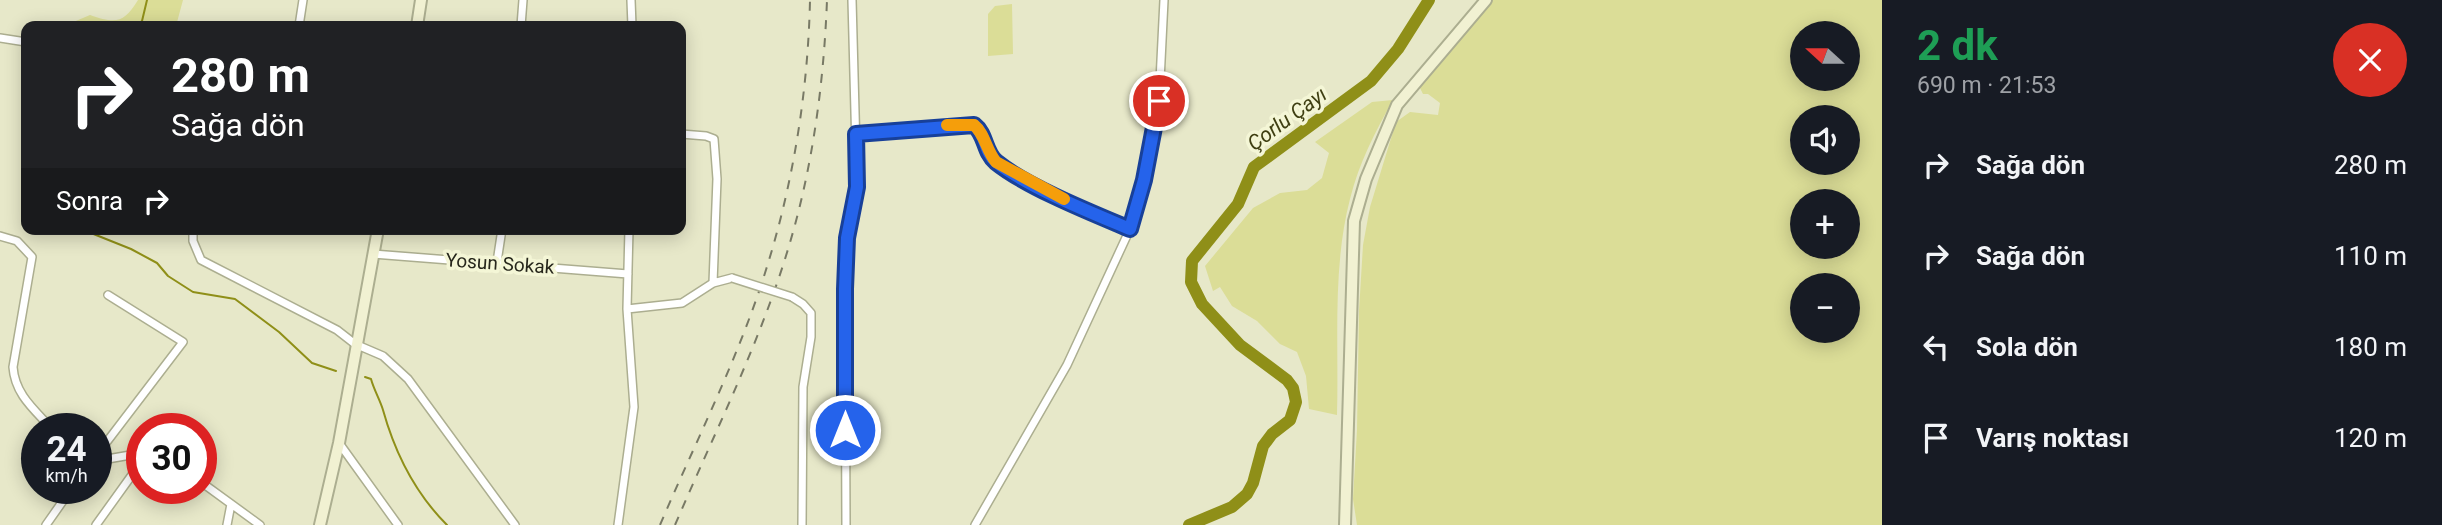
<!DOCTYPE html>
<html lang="tr">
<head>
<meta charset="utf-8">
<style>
  :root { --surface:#171b24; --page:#20242c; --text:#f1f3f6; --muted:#9ea1a6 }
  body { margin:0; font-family:Roboto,sans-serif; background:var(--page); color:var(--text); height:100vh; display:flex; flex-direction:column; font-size:26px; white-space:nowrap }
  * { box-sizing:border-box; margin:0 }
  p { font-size:23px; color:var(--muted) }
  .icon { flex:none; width:38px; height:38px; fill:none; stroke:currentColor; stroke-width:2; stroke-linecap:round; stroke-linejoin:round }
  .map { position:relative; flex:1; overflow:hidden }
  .panel { display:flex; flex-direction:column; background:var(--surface); width:560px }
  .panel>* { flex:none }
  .hud { position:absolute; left:21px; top:21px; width:665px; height:214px; border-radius:14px; box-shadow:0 4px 18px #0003; background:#202124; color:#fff; overflow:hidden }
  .needle { width:46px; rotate:291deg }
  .tools { position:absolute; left:1790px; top:21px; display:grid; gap:14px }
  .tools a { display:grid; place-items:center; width:70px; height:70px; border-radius:50%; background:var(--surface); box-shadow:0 4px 18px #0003; font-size:35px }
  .speed { position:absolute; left:21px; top:413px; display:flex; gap:14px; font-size:35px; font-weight:700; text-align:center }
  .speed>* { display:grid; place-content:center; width:91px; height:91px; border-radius:50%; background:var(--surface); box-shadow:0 4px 18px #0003; line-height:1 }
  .speed small { font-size:18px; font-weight:400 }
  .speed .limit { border:10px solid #d22; background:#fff; color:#111 }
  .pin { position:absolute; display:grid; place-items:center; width:60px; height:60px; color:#fff; margin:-30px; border:4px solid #fff; border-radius:50%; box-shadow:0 2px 7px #0007 }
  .me { position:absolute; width:77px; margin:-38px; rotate:0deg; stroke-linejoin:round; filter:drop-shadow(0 0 5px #0008) }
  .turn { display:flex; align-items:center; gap:24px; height:147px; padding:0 35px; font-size:32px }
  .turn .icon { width:91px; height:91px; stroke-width:2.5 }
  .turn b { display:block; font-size:49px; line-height:60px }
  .then { display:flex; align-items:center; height:66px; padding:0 35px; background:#0003; gap:14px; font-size:26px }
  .round { display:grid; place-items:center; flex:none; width:74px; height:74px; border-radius:37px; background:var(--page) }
  .summary { display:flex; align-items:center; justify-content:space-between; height:119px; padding:0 35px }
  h1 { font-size:42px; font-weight:700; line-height:52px; color:#1e9e55 }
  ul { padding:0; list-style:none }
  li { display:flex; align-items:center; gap:21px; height:91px; padding:0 35px }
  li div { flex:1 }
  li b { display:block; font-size:26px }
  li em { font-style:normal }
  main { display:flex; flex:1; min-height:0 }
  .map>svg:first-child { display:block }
</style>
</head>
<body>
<main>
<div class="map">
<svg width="1882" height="525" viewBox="0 0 1882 525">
  <rect width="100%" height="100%" fill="#e7e8c9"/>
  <path fill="#dbdd97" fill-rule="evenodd" d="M138,0H183L176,26H64L90,15C116,24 124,23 138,0Z
    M1490,0H1882V525H1357L1353,499L1357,430L1359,311L1363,245L1370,207L1396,122L1410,112L1438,115L1440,103L1428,94H1423L1420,88C1438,55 1469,30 1490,0ZM1802,33H1848V79H1802ZM1802,117H1848V163H1802ZM1802,201H1848V247H1802ZM1802,285H1848V331H1802Z
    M1012,4L1013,54L988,56V14L995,6Z
    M1393,100C1375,132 1359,163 1350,199C1332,268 1339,344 1337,415L1309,409L1306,376L1297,352L1280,344L1257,321L1232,306L1220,287L1213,291L1205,266L1253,208L1280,193L1307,190L1322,178L1329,153L1315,142L1372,102Z"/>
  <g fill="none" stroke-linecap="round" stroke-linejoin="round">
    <path stroke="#8f8f18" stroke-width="2" d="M136,26L142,21L147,0
      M81,229L131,249L157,263L168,276L193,292L235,299L279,332L312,363L336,371
      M365,377L371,379C374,390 380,400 383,410C395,453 415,493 447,525"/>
    <path stroke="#8f8f18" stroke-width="12" d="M1189,525L1232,507L1247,494L1253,483L1263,446L1272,434L1290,420L1296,402L1293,388L1287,380L1240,345L1202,304L1191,282L1192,261L1238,204L1254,167L1371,81L1398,49L1429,0"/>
    <g stroke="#acae90" stroke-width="10">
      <path id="street" d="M631,0L632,26
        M299,26L303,0
        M521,26L523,0
        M0,38L26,42
        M681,134L706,136L714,139L717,179L713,283
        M856,134L973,125C985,135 986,150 996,162L1080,207L1130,229
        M193,229V241L201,260L337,330L355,344L383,356L408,379L515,525
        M0,236L17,241L32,257L13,367C15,395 35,410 52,429
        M373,254L628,274
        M497,262L502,229
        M792,297L803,304L811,313V337L803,387L802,525
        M627,309L682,303L713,283L732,278
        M339,443L398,525
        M96,456L183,342L108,295
        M96,461L142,453
        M201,482L260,525
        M46,525L72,488
        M96,525L142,461
        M227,525L231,504
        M618,525L634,407L627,309L629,229
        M846,525L845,289L847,238L857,187L852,0
        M975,525L1067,365L1130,229L1144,180L1159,101L1164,0"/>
    </g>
    <g stroke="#acae90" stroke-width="14">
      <path id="secondary" d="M417,26L421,0
        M320,525L339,443L378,229
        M1345,525L1354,221L1366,179L1397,105L1486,0"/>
    </g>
    <use href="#street" stroke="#fff" stroke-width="7"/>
    <use href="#secondary" stroke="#f1f1d2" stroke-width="10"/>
    <path stroke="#787965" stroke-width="2" stroke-dasharray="9 9" stroke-linecap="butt" d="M660,525C695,443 738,359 765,273C793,185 808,92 810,0
      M675,525C716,429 765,333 793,232C814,157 824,78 827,0"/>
    <g stroke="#acae90" stroke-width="10" stroke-linecap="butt">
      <path id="street-bridge" d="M732,278L792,297"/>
    </g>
    <use href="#street-bridge" stroke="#fff" stroke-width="7"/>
  </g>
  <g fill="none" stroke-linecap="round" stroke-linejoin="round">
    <g stroke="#184099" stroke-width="18">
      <path id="route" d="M845,430V289L847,238L857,187L856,134L974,125C986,134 984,152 996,162C1027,187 1092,213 1130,229L1144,180L1159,101"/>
    </g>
    <use href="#route" stroke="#2563eb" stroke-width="12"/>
    <path stroke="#f59e0b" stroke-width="12" d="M947,125H974C985,134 986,150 996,162L1064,199"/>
  </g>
  <g text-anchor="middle" stroke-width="7" stroke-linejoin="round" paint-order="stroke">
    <g font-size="19" fill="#27271c" stroke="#f4f6d6">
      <text transform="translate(500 263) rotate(4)" y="7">Yosun Sokak</text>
    </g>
    <g font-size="21" font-style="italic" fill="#3f3f12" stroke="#f4f6d6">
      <text transform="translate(1287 119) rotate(-36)" y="7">Çorlu Çayı</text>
    </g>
  </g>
</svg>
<div class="tools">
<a><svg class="needle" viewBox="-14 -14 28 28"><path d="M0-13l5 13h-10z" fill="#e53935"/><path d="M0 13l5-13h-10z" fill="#9ea1a6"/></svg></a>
<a><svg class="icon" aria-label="sound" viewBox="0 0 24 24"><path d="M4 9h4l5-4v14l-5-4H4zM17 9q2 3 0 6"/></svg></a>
<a>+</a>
<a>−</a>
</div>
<div class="speed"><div>24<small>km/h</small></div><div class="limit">30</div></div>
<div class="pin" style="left:1159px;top:101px;background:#d93025"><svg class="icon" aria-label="arrive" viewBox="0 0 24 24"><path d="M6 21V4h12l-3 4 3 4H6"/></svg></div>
<svg class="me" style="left:845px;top:430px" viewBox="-20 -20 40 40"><circle r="17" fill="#2563eb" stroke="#fff" stroke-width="3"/><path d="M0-11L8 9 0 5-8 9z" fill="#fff"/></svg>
<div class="hud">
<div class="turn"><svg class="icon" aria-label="right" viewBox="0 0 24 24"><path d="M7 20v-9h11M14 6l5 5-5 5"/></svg><div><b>280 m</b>Sağa dön</div></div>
<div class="then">Sonra<svg class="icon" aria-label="right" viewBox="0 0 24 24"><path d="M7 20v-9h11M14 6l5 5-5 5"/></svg></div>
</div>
</div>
<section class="panel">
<div class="summary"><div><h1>2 dk</h1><p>690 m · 21:53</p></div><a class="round" style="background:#d93025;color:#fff"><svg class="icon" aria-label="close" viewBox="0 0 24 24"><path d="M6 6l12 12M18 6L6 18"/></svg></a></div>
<ul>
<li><svg class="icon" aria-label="right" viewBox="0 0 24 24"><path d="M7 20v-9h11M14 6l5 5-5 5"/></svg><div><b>Sağa dön</b></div><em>280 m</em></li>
<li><svg class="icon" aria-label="right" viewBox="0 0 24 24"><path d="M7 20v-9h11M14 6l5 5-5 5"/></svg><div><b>Sağa dön</b></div><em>110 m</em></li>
<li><svg class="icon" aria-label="left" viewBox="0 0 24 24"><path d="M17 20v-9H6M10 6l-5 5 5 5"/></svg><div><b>Sola dön</b></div><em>180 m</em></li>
<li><svg class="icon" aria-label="arrive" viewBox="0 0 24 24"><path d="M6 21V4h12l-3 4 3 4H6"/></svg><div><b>Varış noktası</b></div><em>120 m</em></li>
</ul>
</section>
</main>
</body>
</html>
